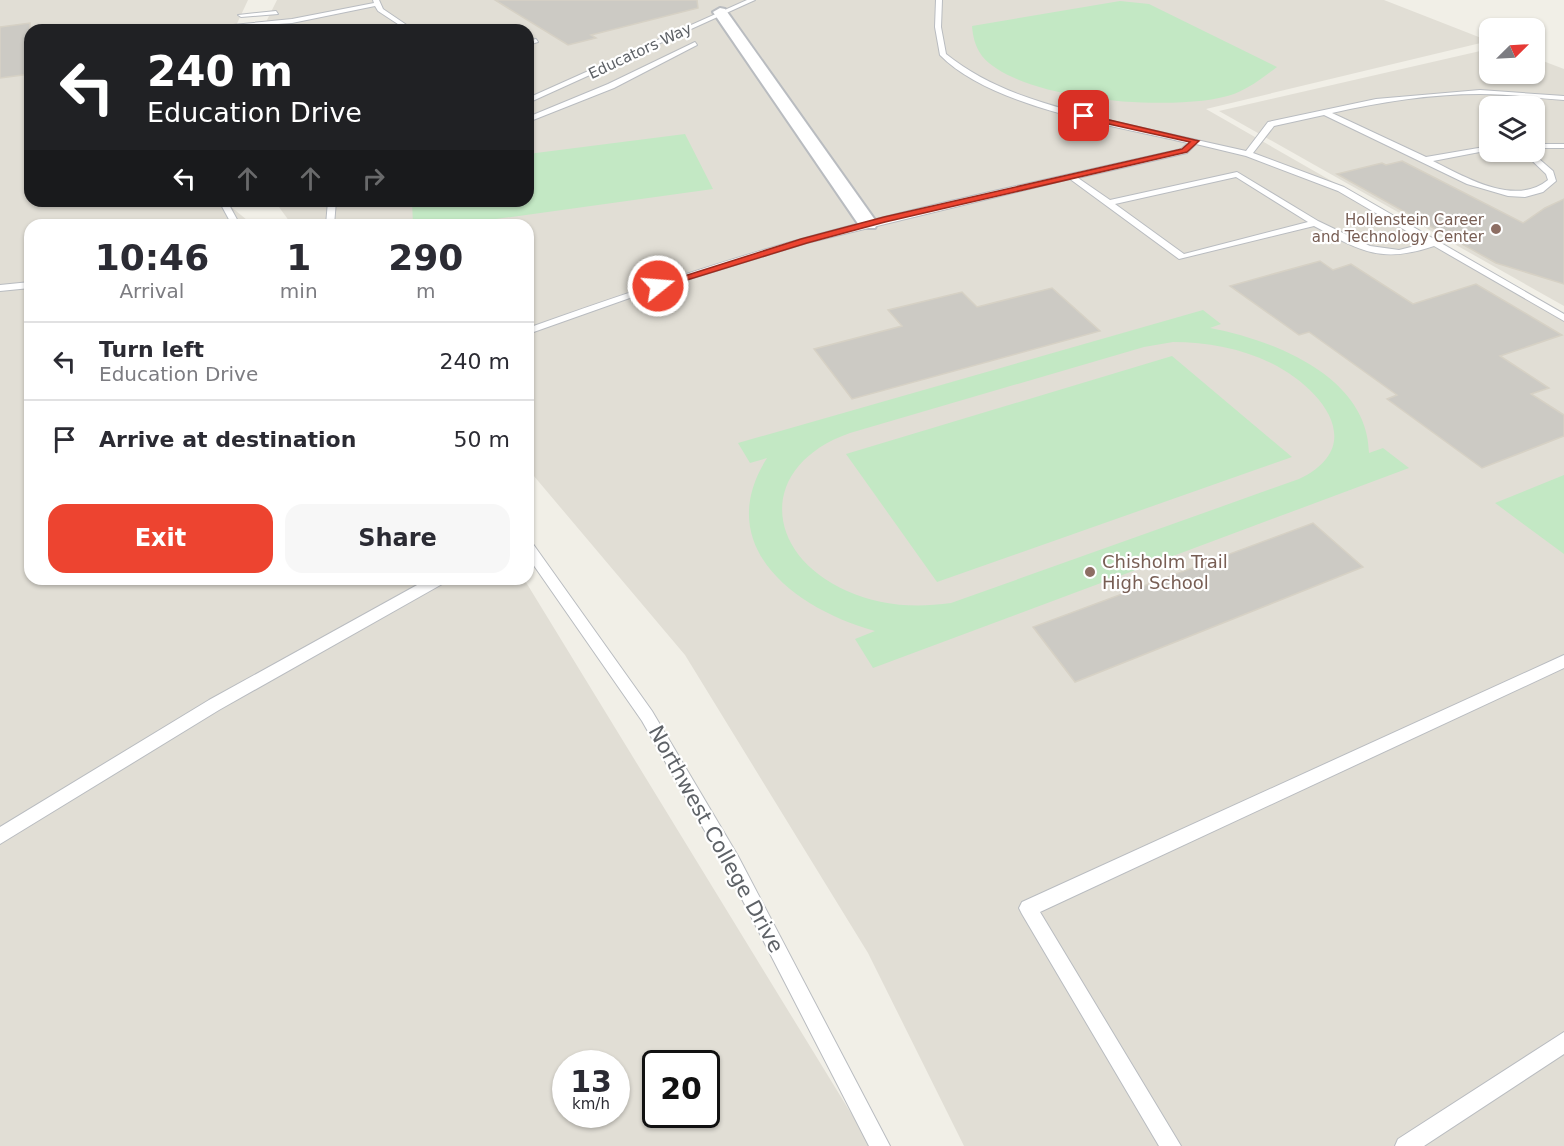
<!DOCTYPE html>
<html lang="en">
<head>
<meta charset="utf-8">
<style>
  :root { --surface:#fff; --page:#f7f7f7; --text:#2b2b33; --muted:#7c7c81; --line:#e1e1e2; --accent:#ed4430 }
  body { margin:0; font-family:"DejaVu Sans",sans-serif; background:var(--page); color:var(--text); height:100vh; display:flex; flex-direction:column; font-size:22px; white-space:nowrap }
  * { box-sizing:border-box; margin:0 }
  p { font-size:20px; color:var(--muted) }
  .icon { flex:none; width:33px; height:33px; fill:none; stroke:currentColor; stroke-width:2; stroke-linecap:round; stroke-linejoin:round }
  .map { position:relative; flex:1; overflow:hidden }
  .sheet { position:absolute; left:24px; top:219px; width:510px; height:366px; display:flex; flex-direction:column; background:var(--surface); border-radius:18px; box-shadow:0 2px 4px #0004 }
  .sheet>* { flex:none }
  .hud { position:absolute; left:24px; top:24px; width:510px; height:183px; border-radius:18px; box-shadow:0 2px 4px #0004; background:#202124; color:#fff; overflow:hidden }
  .needle { width:39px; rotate:66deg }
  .fabs { position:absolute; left:1479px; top:18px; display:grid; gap:12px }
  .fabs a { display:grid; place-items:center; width:66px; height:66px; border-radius:12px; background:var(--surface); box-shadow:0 2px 4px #0004; font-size:30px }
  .speed { position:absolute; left:552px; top:1050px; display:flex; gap:12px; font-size:30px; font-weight:700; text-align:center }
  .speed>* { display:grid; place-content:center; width:78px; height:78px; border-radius:50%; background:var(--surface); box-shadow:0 2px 4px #0004; line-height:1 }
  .speed small { font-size:15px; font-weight:400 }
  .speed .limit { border:3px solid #111; border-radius:9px; background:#fff; color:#111 }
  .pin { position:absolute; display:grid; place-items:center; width:51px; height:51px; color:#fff; margin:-26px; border-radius:12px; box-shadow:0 3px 9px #0006 }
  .me { position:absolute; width:66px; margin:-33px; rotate:73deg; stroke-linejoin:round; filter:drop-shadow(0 0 4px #0008) }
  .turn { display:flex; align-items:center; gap:21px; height:126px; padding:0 24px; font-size:27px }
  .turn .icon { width:78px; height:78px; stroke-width:2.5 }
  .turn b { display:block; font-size:42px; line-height:51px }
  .lanes { display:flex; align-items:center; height:57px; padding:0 24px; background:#0003; justify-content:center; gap:30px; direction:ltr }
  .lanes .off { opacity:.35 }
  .eta { display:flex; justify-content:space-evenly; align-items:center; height:102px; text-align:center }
  .eta b { font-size:36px; font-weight:700; line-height:42px }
  .action { display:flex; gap:12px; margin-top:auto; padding:12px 24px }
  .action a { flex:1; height:69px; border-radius:18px; background:var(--accent); color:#fff; font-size:24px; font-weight:700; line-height:69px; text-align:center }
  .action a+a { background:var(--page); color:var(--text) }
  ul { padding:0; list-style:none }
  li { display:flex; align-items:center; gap:18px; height:78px; padding:0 24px; border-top:2px solid var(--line) }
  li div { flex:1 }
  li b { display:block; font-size:22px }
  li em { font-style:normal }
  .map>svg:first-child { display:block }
</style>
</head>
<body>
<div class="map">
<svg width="1564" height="1146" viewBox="0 0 1564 1146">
  <rect width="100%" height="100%" fill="#f1efe7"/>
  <path fill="#e1ded5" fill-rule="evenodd" d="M0,0H248L234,30H30V201H224L253,225H30V579H524L871,1146H0ZM566,1064H616V1114H566ZM656,1064H706V1114H656Z
    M277,0H1384L1489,41L1206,109L1564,314V1146H964L868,953L685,655L528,469V225H292L279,207L277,201H528V30H262Z
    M1489,49L1490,74H1534L1535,58L1564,69V306L1219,111ZM1490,106H1534V152H1490Z"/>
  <path fill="#c3e8c4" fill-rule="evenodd" d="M1120,1L1149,4L1277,67C1264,77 1250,88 1234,94C1181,113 1020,102 982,56C975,46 973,37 972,26Z
    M685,134L713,189L453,225H413L412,201H528V154Z
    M1203,310L1221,324L1210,328C1273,340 1368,376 1369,453L1383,448L1409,468L873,668L855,639L875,631C796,609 711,547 767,458L750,463L738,443ZM1173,342C1207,342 1240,348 1271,363C1320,387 1370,445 1299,479L951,603C915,608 880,606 847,591C762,553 758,465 850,433L1144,347Z
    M1172,356L1292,457L937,582L846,454Z
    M1564,475V554L1495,503Z"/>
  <path fill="#cccac4" stroke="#d6d1c5" stroke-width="1.5" d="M495,0H697L698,8L591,35L596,38L568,45Z
    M30,23V74L0,78V27Z
    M1402,161L1523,223L1545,208L1564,199V284L1496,263L1337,174L1382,163L1386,165Z
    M1320,261L1333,270L1351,264L1413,304L1476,284L1562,335L1500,356L1549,388L1531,394L1564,415V436L1482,468L1387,399L1397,395L1309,332L1299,335L1230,286Z
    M1052,288L1100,331L852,399L814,349L902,326L888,310L962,292L977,307Z
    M1313,523L1363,567L1075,682L1033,627Z"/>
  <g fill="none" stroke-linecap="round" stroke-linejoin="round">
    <g stroke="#b9bcc0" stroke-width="2">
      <path id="lane" d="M373,0H379L383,9L414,30H407L378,11L375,6L292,23L236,27L233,25L292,19L374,3Z
        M747,0H755L528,103V98Z
        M936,0H942L941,27L946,54C997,95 1062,109 1125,124C1166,133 1205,142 1246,151L1268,122L1376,99L1480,90L1564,96V100C1536,98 1508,94 1480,94C1430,94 1380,102 1332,113L1426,157L1490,146V150L1433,161C1465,177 1515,207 1548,180L1546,174L1523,152H1531L1553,171L1556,181L1543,192L1525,197L1508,196L1467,184L1324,115L1274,126L1253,153L1344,187L1564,314V321L1434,246C1381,264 1360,251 1314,226L1179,259L1070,179L807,243L641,294L528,334V328C618,296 709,265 801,239C926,204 1054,178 1181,149L1188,143C1117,126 992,108 940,55L935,27ZM1196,144L1246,156L1338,191L1427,243L1399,250L1370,246L1318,221L1237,172L1110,200L1078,178L1187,153ZM1236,177L1308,222L1184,254L1115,204Z
        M276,11L278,14L241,17L238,15Z
        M536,39L538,42L528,45V41Z
        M695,42L697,45L614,88L528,122V117L608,84Z
        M1534,144H1564V148H1534Z
        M219,201H227L240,225H232Z
        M328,201H336L334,225H326Z
        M30,282V288L0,291V285Z
        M528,542L533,544L652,711L738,856L890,1146H869L726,868L642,721L528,557Z
        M428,579H446L444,583L219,710L0,844V827L209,700Z
        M1564,655V668L1040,912L1181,1146H1159L1022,914L1019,908L1022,902Z
        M1564,1032V1054L1424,1146H1395L1398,1139Z"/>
    </g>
    <g stroke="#b9bcc0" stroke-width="4">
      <path id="street" d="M720,8L725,9L875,220L877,224L875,228H861L713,12Z"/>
    </g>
    <use href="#lane" fill="#fff" fill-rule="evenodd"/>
    <use href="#street" fill="#fff" fill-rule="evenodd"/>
  </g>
  <path fill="#ed4430" stroke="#9a2c1f" stroke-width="1.5" d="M1084,114L1199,141L1187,152L885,222L807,243L661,288L653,286L801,239L884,217L1182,149L1190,142L1081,118V114Z"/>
  <g fill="#8d6e63" stroke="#fff" stroke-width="2">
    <circle cx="1496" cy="229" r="6"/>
    <circle cx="1090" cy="572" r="6"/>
  </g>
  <g text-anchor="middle" stroke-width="4.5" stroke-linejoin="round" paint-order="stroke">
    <g font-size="15" fill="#5e6267" stroke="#fff">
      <text transform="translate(640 51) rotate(-25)" y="5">Educators Way</text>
    </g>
    <g font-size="15" fill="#785e54" stroke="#fff" text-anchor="end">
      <text x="1484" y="225">Hollenstein Career<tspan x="1484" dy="17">and Technology Center</tspan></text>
    </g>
    <g font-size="18" fill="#785e54" stroke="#fff" text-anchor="start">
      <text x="1102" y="568">Chisholm Trail<tspan x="1102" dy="21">High School</tspan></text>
    </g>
    <g font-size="21" fill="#5e6267" stroke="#fff">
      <text transform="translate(716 839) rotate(61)" y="7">Northwest College Drive</text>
    </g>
  </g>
</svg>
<div class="fabs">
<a><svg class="needle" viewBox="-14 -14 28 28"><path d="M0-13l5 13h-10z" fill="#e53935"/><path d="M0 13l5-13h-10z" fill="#7c7c81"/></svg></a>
<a><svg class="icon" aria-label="layers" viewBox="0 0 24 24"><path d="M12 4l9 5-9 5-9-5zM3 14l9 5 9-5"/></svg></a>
</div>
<div class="speed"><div>13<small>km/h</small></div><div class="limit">20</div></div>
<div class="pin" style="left:1084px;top:116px;background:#d93025"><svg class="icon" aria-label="arrive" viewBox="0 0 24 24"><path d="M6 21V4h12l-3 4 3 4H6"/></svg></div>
<svg class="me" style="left:658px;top:286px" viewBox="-20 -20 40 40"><circle r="17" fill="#ed4430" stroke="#fff" stroke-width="3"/><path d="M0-11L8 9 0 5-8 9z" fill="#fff"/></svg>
<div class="hud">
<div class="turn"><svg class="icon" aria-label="left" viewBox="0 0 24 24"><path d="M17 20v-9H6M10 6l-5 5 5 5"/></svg><div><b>240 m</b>Education Drive</div></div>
<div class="lanes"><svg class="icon" aria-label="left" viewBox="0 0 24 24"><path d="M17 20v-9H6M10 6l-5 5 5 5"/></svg><svg class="icon off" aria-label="ahead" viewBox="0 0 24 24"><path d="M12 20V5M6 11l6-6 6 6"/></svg><svg class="icon off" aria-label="ahead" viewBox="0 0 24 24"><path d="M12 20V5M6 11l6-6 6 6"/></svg><svg class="icon off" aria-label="right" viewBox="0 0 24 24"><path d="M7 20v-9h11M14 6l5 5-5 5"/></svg></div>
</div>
<section class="sheet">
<div class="eta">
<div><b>10:46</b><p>Arrival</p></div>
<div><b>1</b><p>min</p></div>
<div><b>290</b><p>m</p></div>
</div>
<ul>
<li><svg class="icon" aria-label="left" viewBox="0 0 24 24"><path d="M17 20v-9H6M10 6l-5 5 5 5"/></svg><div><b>Turn left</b><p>Education Drive</p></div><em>240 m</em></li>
<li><svg class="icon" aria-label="arrive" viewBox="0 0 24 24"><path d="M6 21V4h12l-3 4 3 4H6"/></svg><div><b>Arrive at destination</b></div><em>50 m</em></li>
</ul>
<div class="action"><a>Exit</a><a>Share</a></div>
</section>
</div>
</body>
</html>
